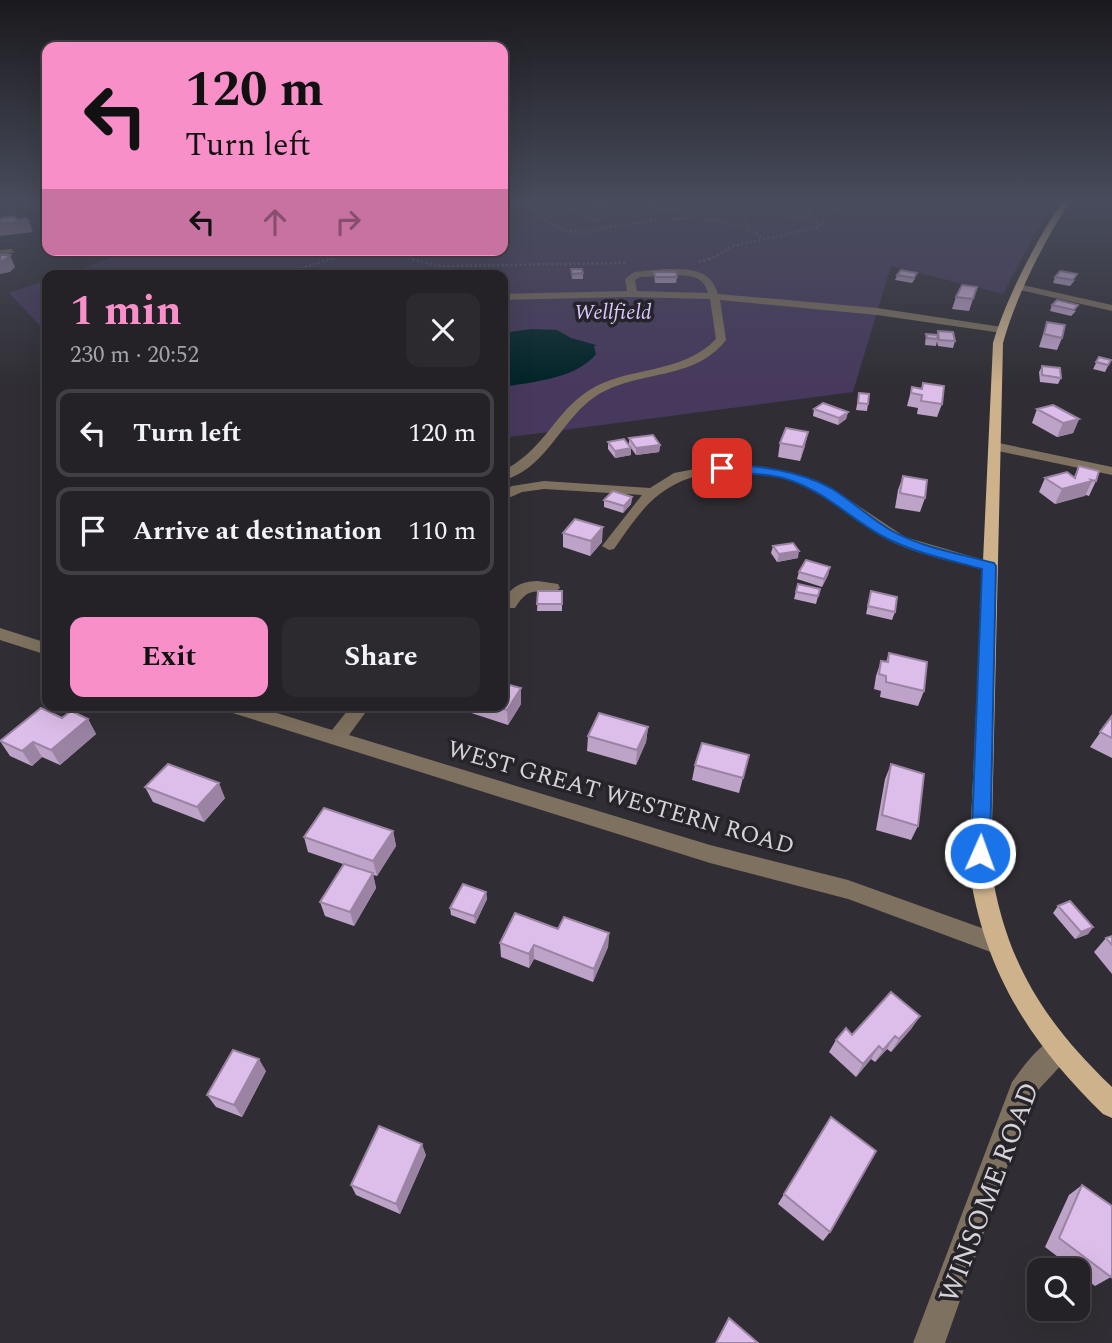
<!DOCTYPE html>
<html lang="en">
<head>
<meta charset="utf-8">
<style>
  :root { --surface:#242227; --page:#2c2a2f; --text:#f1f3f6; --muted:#a3a4a7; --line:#413f44; --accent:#f98fc9 }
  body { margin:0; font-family:Spectral,serif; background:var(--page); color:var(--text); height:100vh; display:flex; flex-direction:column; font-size:26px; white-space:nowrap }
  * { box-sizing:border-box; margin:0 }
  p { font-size:23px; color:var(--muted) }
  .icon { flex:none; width:38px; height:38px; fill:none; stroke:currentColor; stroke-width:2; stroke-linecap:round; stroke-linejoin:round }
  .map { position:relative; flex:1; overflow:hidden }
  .side { position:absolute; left:42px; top:270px; width:466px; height:441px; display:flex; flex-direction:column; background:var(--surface); border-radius:14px; box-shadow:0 7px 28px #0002,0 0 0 2px var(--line) }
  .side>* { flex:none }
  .guide { position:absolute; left:42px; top:42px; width:466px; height:214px; border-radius:14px; box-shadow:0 7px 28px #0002,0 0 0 2px var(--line); background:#f98fc9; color:#111; overflow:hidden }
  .fabs { position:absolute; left:1027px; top:1258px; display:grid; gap:14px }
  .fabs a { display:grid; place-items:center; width:63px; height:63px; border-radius:14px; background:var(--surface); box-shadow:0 7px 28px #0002,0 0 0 2px var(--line); font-size:35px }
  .pin { position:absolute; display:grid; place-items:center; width:60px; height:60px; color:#fff; margin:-30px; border-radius:14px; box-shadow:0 4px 10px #0006 }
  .me { position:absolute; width:77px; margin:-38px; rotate:2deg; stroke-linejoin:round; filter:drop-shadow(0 0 5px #0008) }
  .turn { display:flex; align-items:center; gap:24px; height:147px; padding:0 28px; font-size:32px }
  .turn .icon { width:91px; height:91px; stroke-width:2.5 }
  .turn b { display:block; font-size:49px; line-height:60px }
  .lanes { display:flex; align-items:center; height:66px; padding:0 28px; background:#0003; justify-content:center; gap:35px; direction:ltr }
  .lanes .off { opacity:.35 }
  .round { display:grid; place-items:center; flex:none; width:74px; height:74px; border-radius:14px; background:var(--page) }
  .summary { display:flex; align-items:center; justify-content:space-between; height:119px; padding:0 28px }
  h1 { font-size:42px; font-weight:700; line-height:52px; color:var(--accent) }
  .cta { display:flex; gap:14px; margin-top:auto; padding:14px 28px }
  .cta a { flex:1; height:80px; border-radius:14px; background:var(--accent); color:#111; font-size:28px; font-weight:700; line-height:80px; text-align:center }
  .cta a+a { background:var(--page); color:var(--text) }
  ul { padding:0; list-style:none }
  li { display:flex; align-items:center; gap:21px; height:88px; margin:0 14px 10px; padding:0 14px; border:4px solid var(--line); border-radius:14px }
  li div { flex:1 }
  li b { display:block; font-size:26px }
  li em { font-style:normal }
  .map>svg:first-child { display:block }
</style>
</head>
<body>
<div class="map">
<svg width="1112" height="1343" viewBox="0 0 1112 1343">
  <rect width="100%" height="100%" fill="#302e34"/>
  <path fill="#47395d" d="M502,200H1056L1032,239L1003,294L891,266L853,392L502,438V275H62L133,250H502Z
    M47,280V333L9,293Z"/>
  <path fill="#002428" d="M531,329L557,330L571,338L596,345L594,347L596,354C576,379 532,382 502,387V333Z"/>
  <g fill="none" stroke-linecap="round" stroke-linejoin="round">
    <path stroke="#66646a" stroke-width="2.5" stroke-dasharray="2 2.5" stroke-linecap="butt" d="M521,200C535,211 548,225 565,230C585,235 604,228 623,225C666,218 722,212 760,236L759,239
      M534,200C542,203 549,203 556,205C579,211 592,229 615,213L610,209L563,200
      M601,200L609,203L627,200
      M648,200L645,203L661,210L693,212L705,202L714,200
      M754,200L737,204L734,208L742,215L768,212L822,224
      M742,215L749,228
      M804,217L809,215L810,209L821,200
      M397,250L414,260L441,266L627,263
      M709,260L733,246L818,227L844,200
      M699,262L711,258
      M279,275L359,250"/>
    <path fill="#7e715f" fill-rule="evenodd" d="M0,250L11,249L15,252L0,256Z
      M663,269C687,269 710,267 718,294L877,308L1002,327L1007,330L1002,333L877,315L720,300L726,340C693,382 638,369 596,396C560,420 548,468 502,481V471C544,451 553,414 588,391C628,365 680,376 716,339L710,299L628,297L502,300V294L627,291L625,279L634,272ZM674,275C691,276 703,275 708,293L637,291L635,280L640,277Z
      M1023,285L1112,305V311L1020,290L1018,288Z
      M994,442L1112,467V475L989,449V443Z
      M721,464L766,467L813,480L839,493L905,537L994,563L997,566L989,571C956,562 922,556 892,542C866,529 846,507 821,494C776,470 711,460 667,489C644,503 629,528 614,549L609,550L602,546L642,495L544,489L522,492L502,501V492L512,486L544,481L650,488L674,473Z
      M538,581L558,584L560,588C545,602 534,577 515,608H503L502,602C511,587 521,581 538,581Z
      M0,628L47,643V655L0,640Z
      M220,705H251L332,730L352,705H371L349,735L710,845L848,880L1004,936L1008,943L1004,950L996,954L848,899L710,863L223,710Z
      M1059,1036L1068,1040L1072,1049C1066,1063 1042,1084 1031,1099L945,1343H913L1012,1082C1025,1064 1038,1045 1059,1036Z"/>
    <path fill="#cdb28c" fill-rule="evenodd" d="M1063,200H1071C1044,241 1016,296 1003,343L991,867C1005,961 1044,1022 1112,1087V1118L1103,1114C1030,1043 983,970 969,867L993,343C1007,296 1036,241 1063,200Z"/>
  </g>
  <path fill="#bea3c8" d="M571,269L583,273V279H572Z
    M901,270L915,279L912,283L895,280L897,275Z
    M654,272L677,277L676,283H655Z
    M1055,277L1075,280L1070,286L1053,283Z
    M977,287L969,311L952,309L956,297Z
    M1052,305L1076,311L1071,316L1050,311Z
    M1047,322L1062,338L1057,350L1039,347Z
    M938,331L955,341L953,348L938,346L937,341L936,346L925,345L926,334L937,335Z
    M1099,357L1111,360L1105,372L1093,369Z
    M1042,366L1061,378L1058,384L1040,382L1039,372Z
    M923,383L942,404L937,417L917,414L918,408L907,406L912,387L922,389Z
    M859,393L868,404L867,411L856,410Z
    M814,409L848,412L846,419L838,425L813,416Z
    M1037,409L1079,419L1073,433L1057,437L1032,423Z
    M629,438L660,445L659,452L636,455L631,448V455L615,458L608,449V442L629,445Z
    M780,443L805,446L800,461L778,457Z
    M1079,466L1096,481L1089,496L1086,495L1055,504L1039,492L1045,478L1074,477Z
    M903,476L925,498L920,512L895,508L898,490Z
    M632,497L631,504L623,513L604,507V500Z
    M563,533L602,542L590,556L563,547Z
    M773,546L798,558L777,562L771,553Z
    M830,567L828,575L822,587L797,579L799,572Z
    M798,584L820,589L816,604L794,599Z
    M538,591H562V611H537Z
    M871,591L895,612L892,620L866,614Z
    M889,653L924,691L918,706L880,697L881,691L874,689L876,676L881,661L886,662Z
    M521,704L508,725L462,710V705H502Z
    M1112,716V758L1090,747Z
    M62,718L88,719L96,734L60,765L42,757L32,766L10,756L0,741Z
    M648,727L646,742L636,765L587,751L588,736Z
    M749,755L739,793L692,780L695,765Z
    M891,764L918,826L911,840L876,830L885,779Z
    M145,787L225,798L204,822L153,802Z
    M393,831L396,846L377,876L373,875L376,888L354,926L325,916L320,902L343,864L308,852L304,837Z
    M486,892L487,899L475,924L451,915L450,908Z
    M1058,906L1093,927L1088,934L1075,939L1053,913Z
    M609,933L608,947L593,982L534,959L529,968L501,957L500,943Z
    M1112,936V974L1094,952L1106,938Z
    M920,1016L911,1029L891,1052L887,1049L875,1062L871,1059L856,1077L829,1052L836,1040Z
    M266,1071L242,1117L216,1107L207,1095Z
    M831,1117L830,1232L823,1241L778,1204Z
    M426,1155L400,1214L356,1195L351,1185Z
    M1082,1185L1111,1277L1095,1286L1078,1273V1270H1075L1045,1247L1069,1195Z"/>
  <path fill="#9b84a3" d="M29,221L33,232L0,236V224Z
    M10,255L15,267L10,272L0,274V261Z
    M848,412L846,419L838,425L839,418Z
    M1079,419L1073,433L1057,437L1063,423Z
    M808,432L805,446L800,461L803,447Z
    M660,445L659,452L636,455V448Z
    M631,448V455L615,458V451Z
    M1092,481L1085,496L1055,504L1062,489Z
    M632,497L631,504L623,513L624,506Z
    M603,527L602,542L590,556L591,541Z
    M799,551L798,558L777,562L779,554Z
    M830,567L828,575L822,587L824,579Z
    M521,688V704L508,725L507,710Z
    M88,719L96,734L60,765L51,750Z
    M648,727L646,742L636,765L637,750Z
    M33,742L42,757L32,766L22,751Z
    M219,783L225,798L204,822L197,807Z
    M393,831L396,846L377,876L373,861Z
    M373,873L376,888L354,926L350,912Z
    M486,892L487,899L475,924L474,916Z
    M1093,927L1088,934L1075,939L1081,932Z
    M609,933L608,947L593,982L594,969Z
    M534,945V959L529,968V954Z
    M920,1016L911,1029L891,1052L899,1039Z
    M895,1036L887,1049L875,1062L883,1050Z
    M879,1046L871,1059L856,1077L863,1064Z
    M259,1059L266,1071L242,1117L234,1105Z
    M422,1144L426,1155L400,1214L396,1204Z"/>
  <path fill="#ddbde9" stroke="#9b84a3" stroke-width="2" d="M14,216L17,220L26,218L29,221L0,224V218Z
    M0,255H10L5,260L0,261Z
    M571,269H582L583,273L572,274Z
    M901,270L917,273L914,278L897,275Z
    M1060,271L1077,274L1073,280L1055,277Z
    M654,272H676L677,277H655Z
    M962,285L977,287L973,299L956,297Z
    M1057,300L1078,305L1074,310L1052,305Z
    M1047,322L1065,325L1062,338L1044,334Z
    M938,331L953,332L955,341L939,340Z
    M926,334L938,335L937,339L927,338Z
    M1099,357L1111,360L1108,365L1096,362Z
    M1042,366L1060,368L1061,378L1042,375Z
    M923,383L944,386L942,404L921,401L922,395L911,393L912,387L922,389Z
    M859,393L869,394L868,404L858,403Z
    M823,403L848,412L839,418L814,409Z
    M1053,405L1079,419L1063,423L1037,409Z
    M786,428L808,432L803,447L780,443Z
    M653,435L660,445L636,448L629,438Z
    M624,439L631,448L615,451L608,442Z
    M1079,466L1099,471L1096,481L1091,480L1092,481L1062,489L1045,478L1067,472L1075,478Z
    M903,476L927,480L925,498L900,493Z
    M613,491L632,497L624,506L604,500Z
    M575,519L603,527L591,541L563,533Z
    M793,543L799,551L779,554L773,546Z
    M806,560L830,567L824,579L799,572Z
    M798,584L820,589L818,596L796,592Z
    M538,591H562V604H537Z
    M871,591L897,597L895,612L868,606Z
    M889,653L927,662L924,691L886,682V676L879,674L881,661L888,662Z
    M502,683L521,688L507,710L493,705H502Z
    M41,708L62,718L71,711L88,719L51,750L33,742L22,751L0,741Z
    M599,713L648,727L637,750L588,736Z
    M1112,716V738L1100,732Z
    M702,743L749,755L743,778L695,765Z
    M168,764L219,783L197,807L145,787Z
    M891,764L924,774L918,826L882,815Z
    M324,808L393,831L373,861L304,837Z
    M344,864L373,873L350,912L320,902Z
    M463,884L486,892L474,916L450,908Z
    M1070,901L1093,927L1081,932L1058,906Z
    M515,913L558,929L564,917L609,933L594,969L534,945L529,954L500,943Z
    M1112,936V945L1106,938Z
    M891,992L920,1016L899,1039L895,1036L883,1050L879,1046L863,1064L836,1040L846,1028L852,1035Z
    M233,1050L259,1059L234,1105L207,1095Z
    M831,1117L876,1151L830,1232L784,1194Z
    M379,1126L422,1144L396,1204L351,1185Z
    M1082,1185L1112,1206V1274L1111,1277L1059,1238Z
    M729,1318L758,1343H716Z"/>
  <linearGradient id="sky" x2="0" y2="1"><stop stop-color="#1a191d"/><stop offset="0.52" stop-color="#484c5c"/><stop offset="1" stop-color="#484c5c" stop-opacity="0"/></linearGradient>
  <rect width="1112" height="388" fill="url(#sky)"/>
  <path fill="#1a73e8" stroke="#114b97" stroke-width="2" d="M722,464C759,466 798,470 831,488C852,501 871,519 892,531C923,548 961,554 994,563L996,566L990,853L987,859L980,861L973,859L971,853L982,569C950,560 914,553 884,537C852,520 828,494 792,481C768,472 743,475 718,470V465Z"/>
  <g text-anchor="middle" stroke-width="7" stroke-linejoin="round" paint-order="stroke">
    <g font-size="21" font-style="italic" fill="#dcc7ff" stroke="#26242a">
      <text x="613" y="319">Wellfield</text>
    </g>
    <g font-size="24" fill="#d5d3d7" stroke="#26242a">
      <text transform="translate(621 797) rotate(16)" y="8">WEST GREAT WESTERN ROAD</text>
    </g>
    <g font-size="28" fill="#d5d3d7" stroke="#26242a">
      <text transform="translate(988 1192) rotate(-69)" y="10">WINSOME ROAD</text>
    </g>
  </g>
</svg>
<div class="fabs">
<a><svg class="icon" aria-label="search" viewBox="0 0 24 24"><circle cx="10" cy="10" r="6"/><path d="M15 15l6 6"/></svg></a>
</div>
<div class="pin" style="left:722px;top:468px;background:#d93025"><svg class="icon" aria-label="arrive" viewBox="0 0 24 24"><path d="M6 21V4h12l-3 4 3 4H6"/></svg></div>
<svg class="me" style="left:980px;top:853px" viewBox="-20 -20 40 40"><circle r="17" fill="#1a73e8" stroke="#fff" stroke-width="3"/><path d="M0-11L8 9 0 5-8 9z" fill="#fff"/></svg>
<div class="guide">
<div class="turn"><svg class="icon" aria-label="left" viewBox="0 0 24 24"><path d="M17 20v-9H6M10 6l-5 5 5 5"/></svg><div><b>120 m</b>Turn left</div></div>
<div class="lanes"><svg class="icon" aria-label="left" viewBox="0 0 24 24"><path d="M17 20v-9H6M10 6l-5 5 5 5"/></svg><svg class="icon off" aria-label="ahead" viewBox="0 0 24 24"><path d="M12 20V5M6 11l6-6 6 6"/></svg><svg class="icon off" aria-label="right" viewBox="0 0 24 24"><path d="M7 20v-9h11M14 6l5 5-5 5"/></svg></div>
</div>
<section class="side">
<div class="summary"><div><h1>1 min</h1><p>230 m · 20:52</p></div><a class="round"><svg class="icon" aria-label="close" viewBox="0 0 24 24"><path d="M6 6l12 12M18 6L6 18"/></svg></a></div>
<ul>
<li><svg class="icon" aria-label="left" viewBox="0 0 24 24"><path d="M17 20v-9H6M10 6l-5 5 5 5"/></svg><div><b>Turn left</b></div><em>120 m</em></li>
<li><svg class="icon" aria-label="arrive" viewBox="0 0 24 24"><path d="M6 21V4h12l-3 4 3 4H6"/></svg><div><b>Arrive at destination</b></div><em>110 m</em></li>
</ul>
<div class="cta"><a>Exit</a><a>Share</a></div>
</section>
</div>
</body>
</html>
